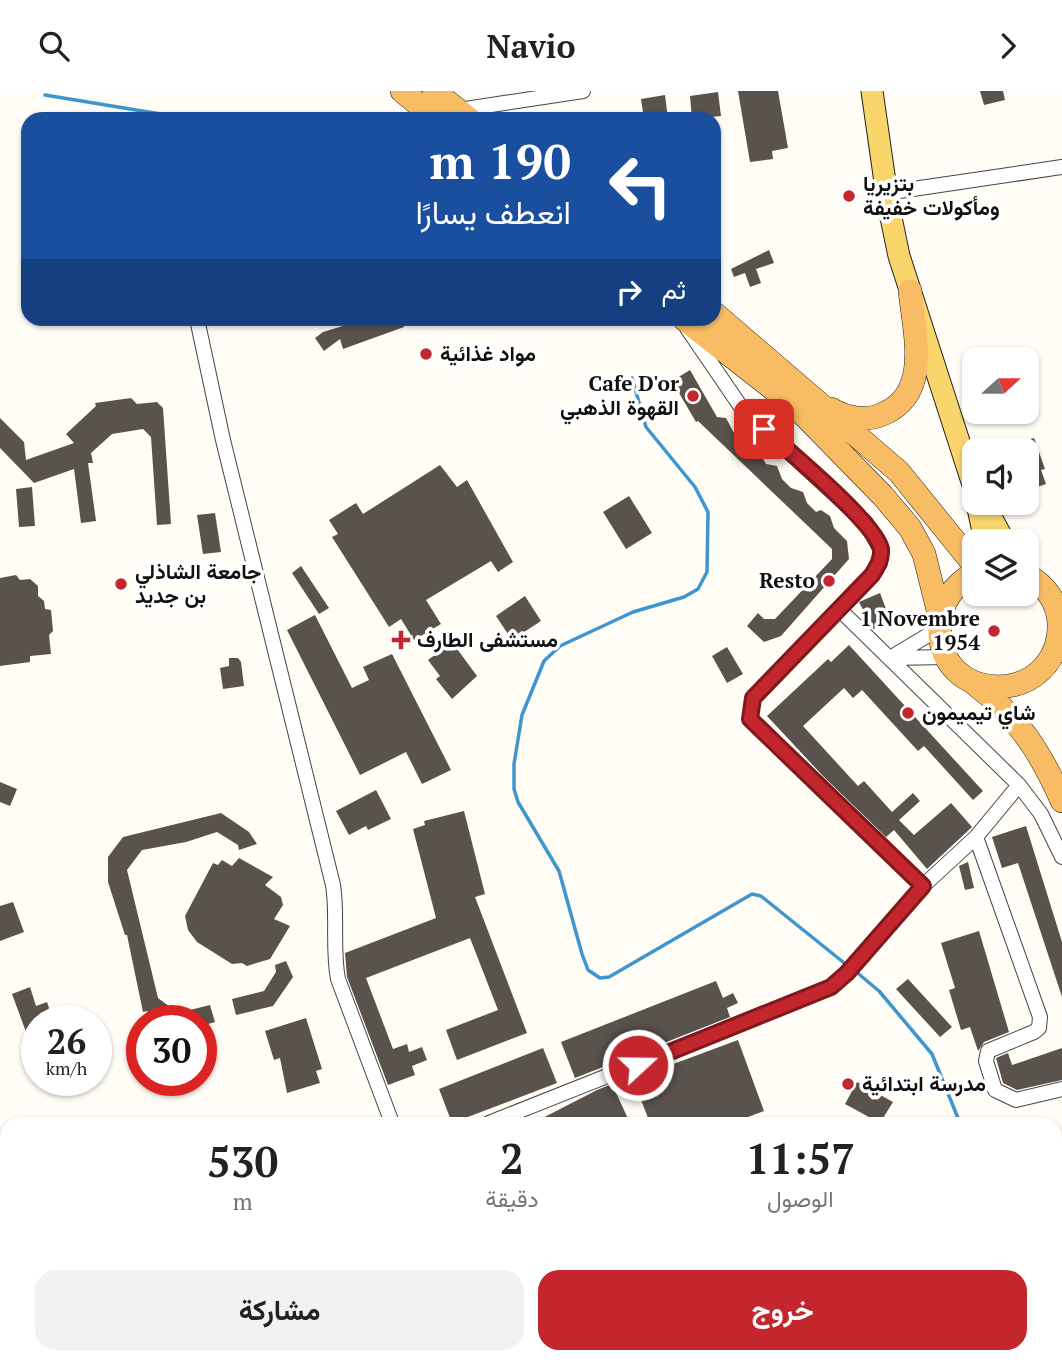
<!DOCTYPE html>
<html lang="ar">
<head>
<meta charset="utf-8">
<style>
  :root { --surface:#fff; --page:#f2f2f2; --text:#222; --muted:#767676; --accent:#c4262e }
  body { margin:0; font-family:"PT Serif",Vazirmatn,serif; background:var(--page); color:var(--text); direction:rtl; height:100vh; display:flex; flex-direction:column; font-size:26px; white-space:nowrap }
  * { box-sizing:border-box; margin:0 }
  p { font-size:23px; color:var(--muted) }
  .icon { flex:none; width:38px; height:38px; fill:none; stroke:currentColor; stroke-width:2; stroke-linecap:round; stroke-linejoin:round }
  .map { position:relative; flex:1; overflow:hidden; direction:ltr }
  .details { position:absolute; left:0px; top:1026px; width:1062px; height:247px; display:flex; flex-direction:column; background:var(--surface); border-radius:21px 21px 0 0; box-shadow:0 2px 5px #0004; direction:rtl }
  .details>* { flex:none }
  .banner { position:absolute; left:21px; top:21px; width:700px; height:214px; border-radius:21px; box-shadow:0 2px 5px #0004; direction:rtl; background:#1a4fa0; color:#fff; overflow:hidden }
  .needle { width:46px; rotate:69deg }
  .buttons { position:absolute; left:962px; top:256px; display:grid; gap:14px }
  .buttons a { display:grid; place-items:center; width:77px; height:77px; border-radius:14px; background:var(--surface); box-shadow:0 2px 5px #0004; font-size:35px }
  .speed { position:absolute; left:21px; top:914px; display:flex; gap:14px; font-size:35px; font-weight:700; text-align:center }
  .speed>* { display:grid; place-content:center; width:91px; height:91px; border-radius:50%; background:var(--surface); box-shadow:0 2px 5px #0004; line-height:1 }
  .speed small { font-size:18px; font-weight:400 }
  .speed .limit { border:10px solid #d22; background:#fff; color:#111 }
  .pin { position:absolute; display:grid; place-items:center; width:60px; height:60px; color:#fff; margin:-30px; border-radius:14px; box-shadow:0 4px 10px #0006 }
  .me { position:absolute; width:77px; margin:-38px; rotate:69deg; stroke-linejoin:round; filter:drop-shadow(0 0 5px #0008) }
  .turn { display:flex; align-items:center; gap:24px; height:147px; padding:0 35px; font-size:32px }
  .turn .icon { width:91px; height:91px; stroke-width:2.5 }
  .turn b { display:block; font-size:49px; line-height:60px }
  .then { display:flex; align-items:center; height:66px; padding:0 35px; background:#0003; gap:14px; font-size:26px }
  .eta { display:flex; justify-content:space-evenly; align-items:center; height:119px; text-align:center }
  .eta b { font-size:42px; font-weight:700; line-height:49px }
  .cta { display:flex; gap:14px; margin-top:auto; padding:14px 35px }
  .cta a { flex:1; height:80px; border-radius:21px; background:var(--accent); color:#fff; font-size:28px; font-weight:700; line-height:80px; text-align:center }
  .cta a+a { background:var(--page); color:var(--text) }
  header { display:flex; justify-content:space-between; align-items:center; height:91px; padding:0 35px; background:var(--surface); font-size:32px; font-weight:700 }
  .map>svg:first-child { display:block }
</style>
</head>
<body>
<header><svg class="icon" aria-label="forward" viewBox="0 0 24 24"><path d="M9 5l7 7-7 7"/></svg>Navio<svg class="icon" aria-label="search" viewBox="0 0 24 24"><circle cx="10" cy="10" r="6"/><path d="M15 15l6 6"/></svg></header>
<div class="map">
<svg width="1062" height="1271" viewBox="0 0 1062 1271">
  <rect width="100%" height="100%" fill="#fffdf5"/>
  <path fill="#e6f2cf" d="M98,1265H515L518,1271H98Z"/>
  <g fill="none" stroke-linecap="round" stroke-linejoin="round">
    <path stroke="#3f96cf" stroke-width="3.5" d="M45,4L191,28
      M632,287L646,336L695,396L708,421L707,481L698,498L684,506L633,521L560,555L544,570L522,624L514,673V698L518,711L559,780L582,863L588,879L600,887L609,886L752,803L761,805L848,875
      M854,879L879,900L932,963L960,1032"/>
  </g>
  <path fill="#5a524d" d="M738,0H778L788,57L772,60L773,68L750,71Z
    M980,0H1003L1005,9L984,14Z
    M718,1L721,25L692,28L690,5Z
    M665,4L668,28H644L641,8Z
    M769,159L774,172L756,178L761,192L750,196L745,182L734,186L731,178Z
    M366,228H401L404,236L343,258L340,248L324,260L315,247L323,241Z
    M690,279L717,326L726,327L734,342L755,354L766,373L777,375L782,388L791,397L803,401L807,412L816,421L821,419L830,425L834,437L847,450L849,468L781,545L764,551L747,535L758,522L764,528H775L832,468V458L698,330L696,331L672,290Z
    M131,307L137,313L157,311L163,317L171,433L157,434L151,346L143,338L112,343L91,362L93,372H88L96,430L81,432L74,378L34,392L0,357V327L24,351L26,369L74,352L66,343L96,315L95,312Z
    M1034,347L1045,378L1041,379L1046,393L1037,396L1039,402L1027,406V359L1000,357Z
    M440,374L457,396L467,389L513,471L498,481L491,470L426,509L441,533L414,549L401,528L389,536L332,446L338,443L329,429L356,412L363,423Z
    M32,396L35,435L19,436L16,398Z
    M629,405L652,442L626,458L603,421Z
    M215,422L221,461L203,463L197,424Z
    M301,475L329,517L319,523L292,482Z
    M16,484L20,489L30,488L38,495V505L44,510L45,518L51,519L53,540L49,544L51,563L30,565V571L0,575V487Z
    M880,502L891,531L873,538L859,511Z
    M525,505L541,530L512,549L496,525Z
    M315,524L352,597L369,589L363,576L392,563L451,679L422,693L406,661L360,684L287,539Z
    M452,551L477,585L452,608L436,588L440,585L428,569Z
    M849,554L983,700L973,709L924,655L918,660L862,599L853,607L844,597L803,635L858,695L864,690L892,721L913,702L920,710L899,729L914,744L951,712L972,736L927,778L894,739L886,746L823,685L767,625L828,568L831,571Z
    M727,556L743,583L727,592L712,565Z
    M229,567H238L241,571L244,595L223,598L220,577L229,575Z
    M0,691L17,698L10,715L0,711Z
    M376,699L391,728L368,739L366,735L349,744L336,720Z
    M464,720L485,803L475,806L527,942L457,969L446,939L498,919L470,847L366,887L393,958L407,953L409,961L422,956L427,969L412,975L415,984L388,994L347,886L345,862L436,827L413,738L425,734L424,730Z
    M221,722L249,741L257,753L239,759L238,754L217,741L186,751L142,759L127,779L158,907L178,922L210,914L215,931L201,935V929H159L147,920L143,921L127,844H125L108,791V766L123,746Z
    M1026,735L1062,851V906L1018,772L1002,777L992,746Z
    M239,767L273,786L265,794L281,806L283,814L274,828L290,835L270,868L247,875L242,872L232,873L197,851L188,839L185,825L213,772L218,774L222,769L232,775Z
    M968,771L974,797L965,799L959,775Z
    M13,811L24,841L0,850V815Z
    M979,840L1009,941L984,951L978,960L970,936L961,939L949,899L955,897L941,852Z
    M286,870L293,886L273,915L236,924L232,908L264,900L276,881L275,874Z
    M908,888L952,936L940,946L896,898Z
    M716,890L723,907L733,902L738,912L727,917L730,926L575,987L561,951Z
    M30,896L36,915L47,911L50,920L57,918L61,929H37V946L29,949L12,903Z
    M306,927L322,978L316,980L320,992L287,1002L280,967L274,969L265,940Z
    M738,949L764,1020L732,1032H650L633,988Z
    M543,957L557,992L452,1032L439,998Z
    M1062,957V989L1017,999L1003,992L996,967L1008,962L1012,974Z
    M857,991L893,1011L880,1032L845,1013Z
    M612,993L630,1032H533L597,999Z"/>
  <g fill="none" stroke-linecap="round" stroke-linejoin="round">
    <g stroke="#444" stroke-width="16">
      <path id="minor" d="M459,19L583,0
        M886,102L1062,76
        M197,228L223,349L333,794C338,825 332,857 338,888L392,1032
        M687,237L743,319L866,432L881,459L880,472L872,484L753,607L750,628L923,795
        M839,518L1019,694L1041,723L1062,766
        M940,537L890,567L948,566
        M976,746L1040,926L1039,937L1034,941L988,960L986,970L995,999L1016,1009L1062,998
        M489,1032L831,896L847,882L923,795L976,746L1019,694
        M0,1237L7,1233
        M533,1265L536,1271"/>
    </g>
    <g stroke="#222" stroke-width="23">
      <path id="primary" d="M872,0L888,112L899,165L975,400
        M983,411L1004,450
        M978,417L985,450"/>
    </g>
    <g stroke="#222" stroke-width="24">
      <path id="trunk" d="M402,0L436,28
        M434,0L469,28
        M714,222L899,381L975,475
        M684,228L795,315L883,405L910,437L924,463L940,527
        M831,318C846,327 866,331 883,323C932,303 914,241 910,200
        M975,482C955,492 941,511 940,533C935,618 1062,616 1059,531C1057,510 1045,494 1027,484
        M976,594C1018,626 1041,662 1062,710"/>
    </g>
    <use href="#minor" stroke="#fff" stroke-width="14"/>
    <use href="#primary" stroke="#f9d66b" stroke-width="21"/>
    <use href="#trunk" stroke="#f7bc64" stroke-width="23"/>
  </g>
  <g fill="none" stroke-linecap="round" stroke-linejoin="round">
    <g stroke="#7f191e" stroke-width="18">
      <path id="route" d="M638,974L831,896L847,882L923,795L750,628L753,607L872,484C877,476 882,468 881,458C875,431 788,360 764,338"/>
    </g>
    <use href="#route" stroke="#c4262e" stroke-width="12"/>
  </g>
  <g fill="#c4262e" stroke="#fff" stroke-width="2.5">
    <circle cx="849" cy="105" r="7"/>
    <circle cx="426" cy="263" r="7"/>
    <circle cx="693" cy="305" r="7"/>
    <circle cx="829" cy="490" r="7"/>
    <circle cx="121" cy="493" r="7"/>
    <circle cx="994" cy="540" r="7"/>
    <path d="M397.5 538.5h7v7h7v7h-7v7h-7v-7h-7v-7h7z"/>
    <circle cx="908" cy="622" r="7"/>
    <circle cx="848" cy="993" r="7"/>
  </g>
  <g text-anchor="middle" stroke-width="7" stroke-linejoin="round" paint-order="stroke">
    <g font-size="21" font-weight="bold" fill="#111" stroke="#fff" text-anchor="start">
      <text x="863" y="100">بتزيريا<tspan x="863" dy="24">ومأكولات خفيفة</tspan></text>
      <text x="440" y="270">مواد غذائية</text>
      <text x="679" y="300" text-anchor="end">Cafe D'or<tspan x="679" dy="24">القهوة الذهبي</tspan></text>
      <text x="135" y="488">جامعة الشاذلي<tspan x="135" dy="24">بن جديد</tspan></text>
      <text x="815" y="497" text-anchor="end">Resto</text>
      <text x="980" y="535" text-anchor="end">1 Novembre<tspan x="980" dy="24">1954</tspan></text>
      <text x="417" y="556">مستشفى الطارف</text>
      <text x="922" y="629">شاي تيميمون</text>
      <text x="862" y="1000">مدرسة ابتدائية</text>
    </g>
  </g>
</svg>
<div class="buttons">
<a><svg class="needle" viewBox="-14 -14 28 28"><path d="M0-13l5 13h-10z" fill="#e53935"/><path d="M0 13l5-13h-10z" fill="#767676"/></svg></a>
<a><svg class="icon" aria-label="sound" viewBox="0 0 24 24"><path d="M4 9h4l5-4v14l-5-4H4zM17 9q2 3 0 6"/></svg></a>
<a><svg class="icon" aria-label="layers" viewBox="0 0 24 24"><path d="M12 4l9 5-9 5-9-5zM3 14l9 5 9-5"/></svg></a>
</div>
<div class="speed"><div>26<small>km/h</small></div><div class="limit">30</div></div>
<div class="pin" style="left:764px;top:338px;background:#d93025"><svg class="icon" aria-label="arrive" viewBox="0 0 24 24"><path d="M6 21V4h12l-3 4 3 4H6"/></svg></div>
<svg class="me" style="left:638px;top:974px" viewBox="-20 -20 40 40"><circle r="17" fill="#c4262e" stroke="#fff" stroke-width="3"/><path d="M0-11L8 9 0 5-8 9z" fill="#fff"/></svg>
<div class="banner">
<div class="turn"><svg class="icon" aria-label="left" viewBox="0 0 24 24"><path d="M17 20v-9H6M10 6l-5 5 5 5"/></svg><div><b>190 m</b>انعطف يسارًا</div></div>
<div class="then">ثم<svg class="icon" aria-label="right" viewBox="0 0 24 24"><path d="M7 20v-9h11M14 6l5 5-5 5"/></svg></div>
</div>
<section class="details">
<div class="eta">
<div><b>11:57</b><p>الوصول</p></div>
<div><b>2</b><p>دقيقة</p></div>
<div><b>530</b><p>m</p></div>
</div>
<div class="cta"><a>خروج</a><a>مشاركة</a></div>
</section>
</div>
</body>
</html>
